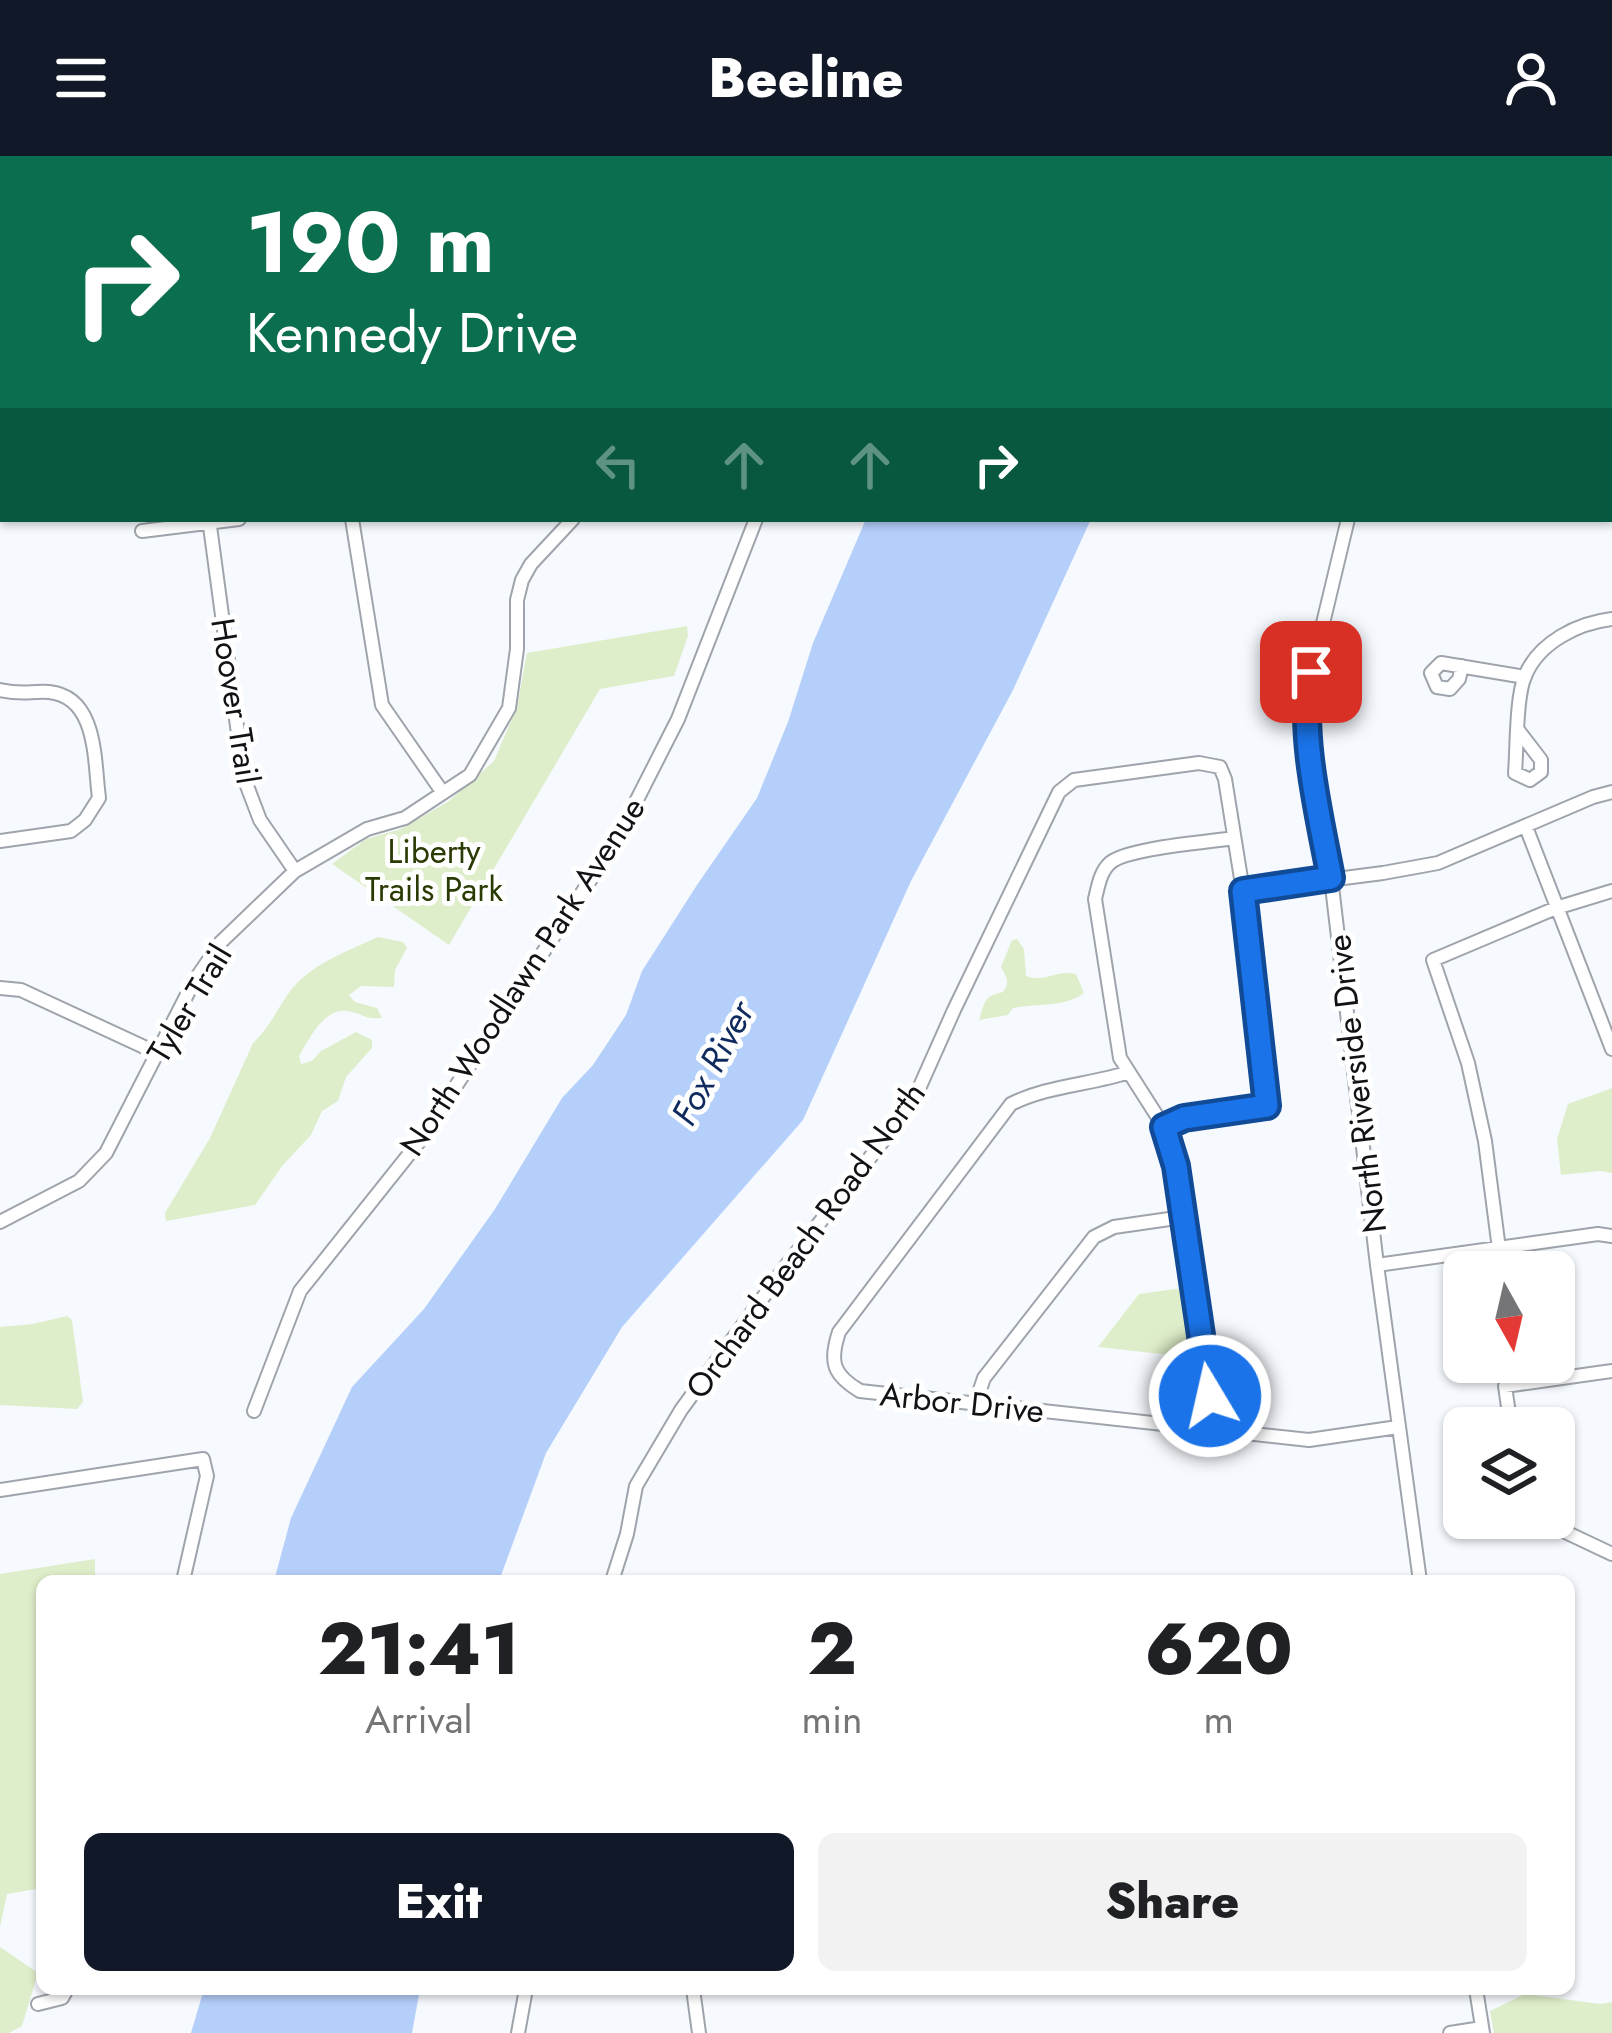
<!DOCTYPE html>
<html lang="en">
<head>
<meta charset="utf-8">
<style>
  :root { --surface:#fff; --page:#f2f2f2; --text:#202124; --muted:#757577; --accent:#111827 }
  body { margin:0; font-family:Jost,sans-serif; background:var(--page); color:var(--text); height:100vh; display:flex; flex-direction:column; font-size:45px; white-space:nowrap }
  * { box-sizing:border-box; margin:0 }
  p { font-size:39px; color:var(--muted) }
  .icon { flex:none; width:66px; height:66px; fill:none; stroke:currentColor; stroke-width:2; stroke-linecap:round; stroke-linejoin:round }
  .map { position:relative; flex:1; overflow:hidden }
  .side { position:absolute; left:36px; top:1419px; width:1539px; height:420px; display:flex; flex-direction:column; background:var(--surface); border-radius:18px; box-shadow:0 3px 9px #0004 }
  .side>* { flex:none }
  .guide { position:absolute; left:0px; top:0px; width:1614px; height:366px; box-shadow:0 3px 9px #0004; background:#0b6e4f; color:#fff; overflow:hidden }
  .needle { width:78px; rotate:172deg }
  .fabs { position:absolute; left:1443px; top:1095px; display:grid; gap:24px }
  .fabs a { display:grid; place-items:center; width:132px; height:132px; border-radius:18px; background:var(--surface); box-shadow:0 3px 9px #0004; font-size:60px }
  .pin { position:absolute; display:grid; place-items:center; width:102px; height:102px; color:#fff; margin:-51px; border-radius:24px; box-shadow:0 6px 18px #0006 }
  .me { position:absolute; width:132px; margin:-66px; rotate:351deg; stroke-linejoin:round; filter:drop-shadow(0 0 9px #0008) }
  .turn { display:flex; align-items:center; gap:42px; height:252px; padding:0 48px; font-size:54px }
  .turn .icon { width:156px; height:156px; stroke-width:2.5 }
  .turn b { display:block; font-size:84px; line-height:102px }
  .lanes { display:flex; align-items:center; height:114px; padding:0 48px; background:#0003; justify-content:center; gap:60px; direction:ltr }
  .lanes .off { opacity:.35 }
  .eta { display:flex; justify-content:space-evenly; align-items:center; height:204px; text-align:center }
  .eta b { font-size:72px; font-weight:800; line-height:84px }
  .action { display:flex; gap:24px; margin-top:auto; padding:24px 48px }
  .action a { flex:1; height:138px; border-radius:18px; background:var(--accent); color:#fff; font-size:48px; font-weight:800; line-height:138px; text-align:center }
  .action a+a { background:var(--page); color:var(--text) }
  header { display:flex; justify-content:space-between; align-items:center; height:156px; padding:0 48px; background:var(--accent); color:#fff; font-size:54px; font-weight:800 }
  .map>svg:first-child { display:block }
</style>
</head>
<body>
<header><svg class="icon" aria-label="menu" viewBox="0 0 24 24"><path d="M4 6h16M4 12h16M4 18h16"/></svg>Beeline<svg class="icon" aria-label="person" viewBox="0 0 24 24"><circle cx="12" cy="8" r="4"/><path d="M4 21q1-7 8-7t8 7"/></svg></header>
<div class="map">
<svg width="1612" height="1877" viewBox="0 0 1612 1877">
  <rect width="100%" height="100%" fill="#f6f9fe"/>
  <path fill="#dfeeca" d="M687,470L688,480L674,520L600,533L449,789L332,708L366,683L401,673L449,645L494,605L517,551L527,497Z
    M378,781L403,786L407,792L395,814L394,831L361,830L349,839L355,846L377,852L382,862C364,863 367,860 352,856C325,848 310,882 299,900L301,908L312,905L321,895L356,876L372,884V892L346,921L338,945L322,955L311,979L283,1009L255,1049L166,1065L165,1057L210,982L253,887C273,869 281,842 300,824C322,804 352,793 378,781Z
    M1017,783L1024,793L1026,820C1045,827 1057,813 1076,818L1084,837C1065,852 1037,847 1013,852L1008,859L979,864C985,845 984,840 1003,836C1011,825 1006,821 1001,811L1012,784Z
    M1612,932V1017L1600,1015L1561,1019L1557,983L1568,948Z
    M1189,1131L1198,1202L1098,1191L1139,1138Z
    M67,1160L72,1164L83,1246L77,1253L0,1249V1171L33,1168Z
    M95,1403V1425H42V1732L7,1738L0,1771V1418Z
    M0,1791L38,1817L22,1870L9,1877H0Z
    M1525,1838L1600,1848L1612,1846V1877H1494L1490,1855Z"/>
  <path fill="#b5cffb" d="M866,363H1091L1013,534L911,725L803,964L622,1171L546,1297L499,1425H274L291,1362L352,1231L424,1153L495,1053L562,942L593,909L626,859L642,815L697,729L757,642L788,566L813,487Z
    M204,1833H420L412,1877H191Z"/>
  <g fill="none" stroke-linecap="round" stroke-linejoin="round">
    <g stroke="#9fa4ac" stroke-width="16">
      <path id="minor" d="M1608,0V3
        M646,3L649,0
        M1444,3L1445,0
        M1611,22L1612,29
        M0,184H3
        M209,363L244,622L260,664L295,715
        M352,363L382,549L443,637
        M1348,363L1307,534L1313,622L1331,722L1377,1109L1420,1425
        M142,375L239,363
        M1462,510L1459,523L1450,533L1437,531L1431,517L1441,507L1525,521
        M0,534C23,539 29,535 49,536C98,541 94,605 99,642L85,664L71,675L0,685
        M1518,574L1541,604V616L1530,624L1515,617C1517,592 1516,541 1525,520C1539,486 1578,467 1612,463
        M1526,671L1612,893
        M1243,735L1383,717L1438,707L1593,641L1612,636
        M0,832L21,834L157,897
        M1129,916C1090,929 1049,929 1011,948L839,1176C829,1206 833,1219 860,1235L1309,1284L1398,1271
        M0,1066L79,1025L106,997L193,827L221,786L295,715L367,673L405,662L470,619L509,552L517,493V444L522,424L531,408L573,363
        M1499,1093L1485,985L1468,907L1433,804L1556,752L1612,735
        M1377,1109L1598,1078L1612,1080
        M975,1248L984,1222L1094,1081L1114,1071L1183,1061
        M254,1255L300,1135L422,982L617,683L678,563L756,363
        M1511,1272L1505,1230L1612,1215
        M1209,1273L1210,1240L1176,1010L1164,971L1120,902L1095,743C1098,731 1100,716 1110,707C1127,692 1209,686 1234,682
        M0,1334L203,1303L207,1320L183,1425
        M1543,1362L1557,1372L1612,1398
        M612,1425L627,1378L636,1330L681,1254L783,1114L913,946L954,854L1059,636L1074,624L1199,607L1220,611L1225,623L1243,735L1267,949L1184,962L1164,971
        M693,1833L699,1877
        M1476,1833L1483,1877
        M38,1848L62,1842L67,1833
        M518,1877L526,1833
        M1450,1877L1482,1872"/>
    </g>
    <use href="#minor" stroke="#fff" stroke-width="12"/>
  </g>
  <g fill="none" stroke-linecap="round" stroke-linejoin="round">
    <g stroke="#114b97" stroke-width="30">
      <path id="route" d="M1210,1240L1176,1010L1164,971L1184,962L1267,950L1243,735L1331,722C1320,663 1298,574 1311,516"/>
    </g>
    <use href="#route" stroke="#1a73e8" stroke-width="21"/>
  </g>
  <g text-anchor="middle" stroke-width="10" stroke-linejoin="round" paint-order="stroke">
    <g font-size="33" fill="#101215" stroke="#fff">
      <text transform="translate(236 545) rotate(81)" y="12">Hoover Trail</text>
      <text transform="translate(522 820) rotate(-57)" y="12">North Woodlawn Park Avenue</text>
      <text transform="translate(189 847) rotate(-59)" y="12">Tyler Trail</text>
      <text transform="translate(1356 928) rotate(-97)" y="12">North Riverside Drive</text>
      <text transform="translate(805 1084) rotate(-54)" y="12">Orchard Beach Road North</text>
      <text transform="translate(962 1246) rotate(6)" y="12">Arbor Drive</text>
    </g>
    <g font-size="33" fill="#2a3a03" stroke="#fff">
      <text x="434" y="707">Liberty<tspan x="434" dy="38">Trails Park</tspan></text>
    </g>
    <g font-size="36" font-style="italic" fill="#0e2a5e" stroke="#fff">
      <text transform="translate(712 907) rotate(-62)" y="13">Fox River</text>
    </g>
  </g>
</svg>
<div class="fabs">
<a><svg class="needle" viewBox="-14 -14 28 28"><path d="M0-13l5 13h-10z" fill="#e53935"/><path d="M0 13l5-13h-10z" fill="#757577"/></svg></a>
<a><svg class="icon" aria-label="layers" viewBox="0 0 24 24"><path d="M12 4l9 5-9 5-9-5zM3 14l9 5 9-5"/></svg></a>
</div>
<div class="pin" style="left:1311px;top:516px;background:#d93025"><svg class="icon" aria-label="arrive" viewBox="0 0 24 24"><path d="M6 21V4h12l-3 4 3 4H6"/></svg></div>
<svg class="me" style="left:1210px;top:1240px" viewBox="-20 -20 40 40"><circle r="17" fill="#1a73e8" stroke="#fff" stroke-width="3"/><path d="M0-11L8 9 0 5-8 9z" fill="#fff"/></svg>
<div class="guide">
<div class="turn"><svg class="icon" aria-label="right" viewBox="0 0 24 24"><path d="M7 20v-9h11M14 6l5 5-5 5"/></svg><div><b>190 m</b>Kennedy Drive</div></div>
<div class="lanes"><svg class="icon off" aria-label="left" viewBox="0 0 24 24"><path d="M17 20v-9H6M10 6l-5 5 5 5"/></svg><svg class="icon off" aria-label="ahead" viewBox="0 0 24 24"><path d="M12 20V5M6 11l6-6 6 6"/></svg><svg class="icon off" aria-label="ahead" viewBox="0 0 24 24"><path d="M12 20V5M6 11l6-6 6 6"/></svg><svg class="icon" aria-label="right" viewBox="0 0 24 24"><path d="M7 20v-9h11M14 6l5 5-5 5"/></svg></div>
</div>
<section class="side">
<div class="eta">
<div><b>21:41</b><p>Arrival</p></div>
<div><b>2</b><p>min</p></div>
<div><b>620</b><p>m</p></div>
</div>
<div class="action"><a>Exit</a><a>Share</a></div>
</section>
</div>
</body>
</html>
